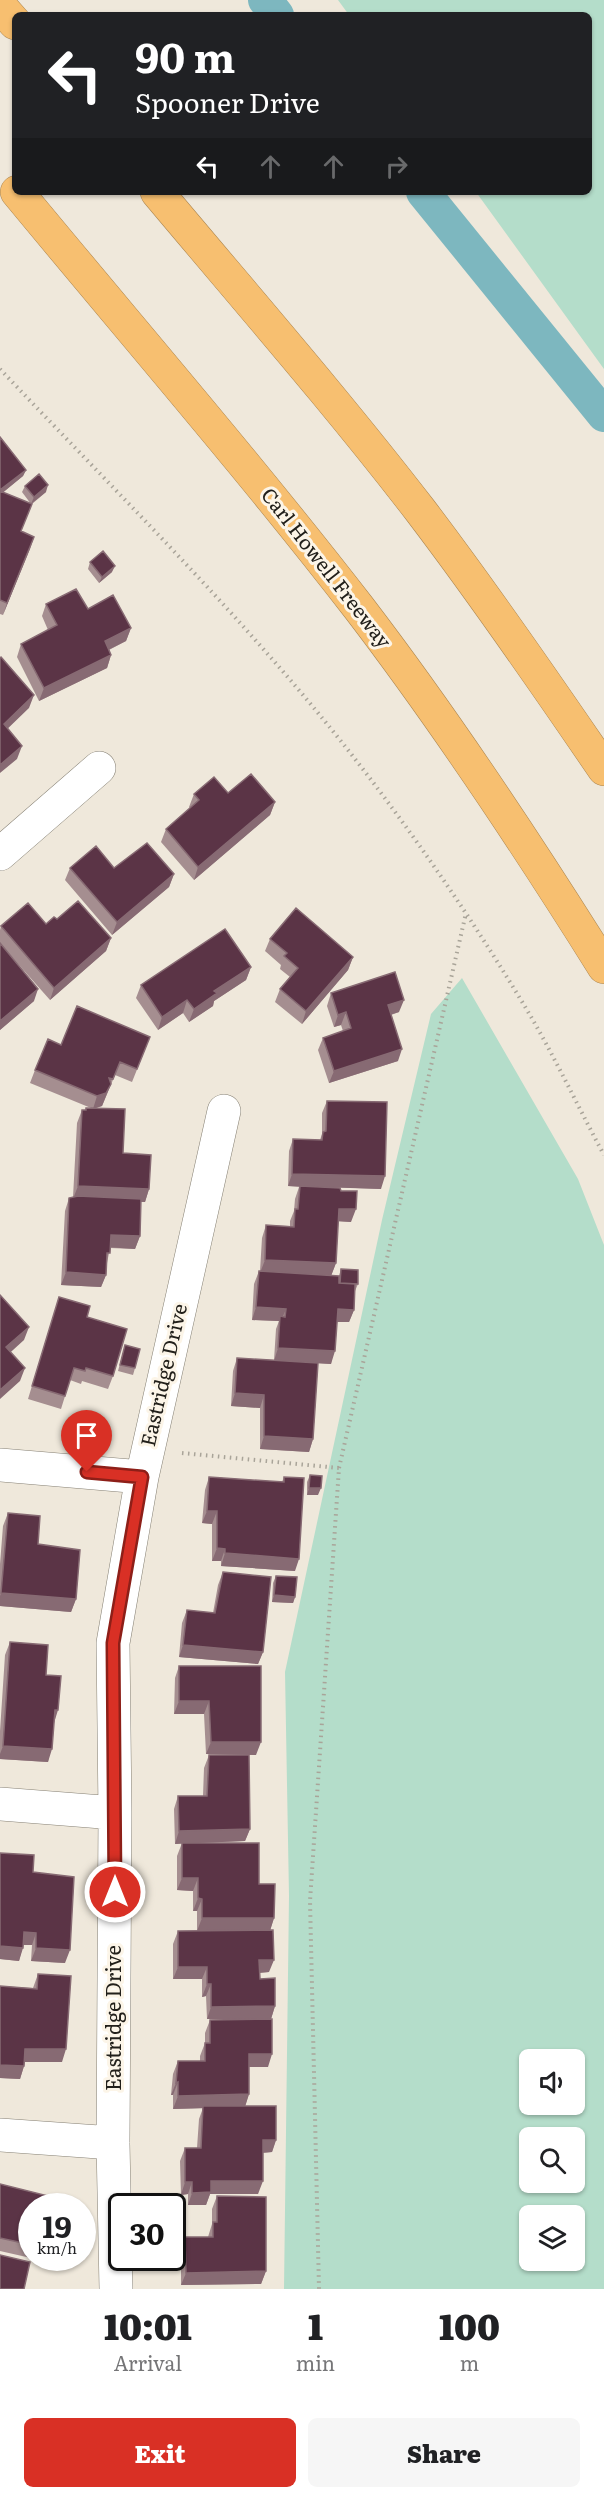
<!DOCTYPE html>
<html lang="en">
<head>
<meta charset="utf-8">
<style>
  :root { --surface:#fff; --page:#f6f6f6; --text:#202124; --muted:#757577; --accent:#d93025 }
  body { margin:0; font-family:Literata,serif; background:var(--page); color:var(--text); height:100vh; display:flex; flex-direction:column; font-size:22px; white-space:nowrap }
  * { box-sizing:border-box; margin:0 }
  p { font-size:20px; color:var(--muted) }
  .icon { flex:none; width:33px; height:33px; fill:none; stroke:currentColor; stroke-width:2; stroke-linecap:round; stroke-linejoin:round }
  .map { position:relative; height:2289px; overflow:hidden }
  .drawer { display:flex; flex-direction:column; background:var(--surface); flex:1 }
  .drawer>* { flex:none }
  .top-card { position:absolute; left:12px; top:12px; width:580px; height:183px; border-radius:9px; box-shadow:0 2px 4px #0004; background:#202124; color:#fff; overflow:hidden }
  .fabs { position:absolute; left:519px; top:2049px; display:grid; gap:12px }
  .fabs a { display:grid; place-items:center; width:66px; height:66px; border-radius:9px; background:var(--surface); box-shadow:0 2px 4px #0004; font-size:30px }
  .speed { position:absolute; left:18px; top:2193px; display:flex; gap:12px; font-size:30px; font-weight:700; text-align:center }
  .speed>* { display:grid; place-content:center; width:78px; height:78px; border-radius:50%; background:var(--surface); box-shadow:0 2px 4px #0004; line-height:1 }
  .speed small { font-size:15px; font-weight:400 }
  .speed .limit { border:3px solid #111; border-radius:9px; background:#fff; color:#111 }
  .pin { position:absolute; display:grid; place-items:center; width:51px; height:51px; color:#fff; margin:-62px -26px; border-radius:50% 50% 50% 0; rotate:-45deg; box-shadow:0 0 6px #0007 }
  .pin .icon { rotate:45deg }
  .me { position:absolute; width:66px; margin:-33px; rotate:0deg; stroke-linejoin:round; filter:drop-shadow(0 0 4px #0008) }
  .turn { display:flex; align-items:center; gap:21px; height:126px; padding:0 24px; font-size:27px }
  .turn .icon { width:78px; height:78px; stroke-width:2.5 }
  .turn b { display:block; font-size:42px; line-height:51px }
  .lanes { display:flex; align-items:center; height:57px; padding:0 24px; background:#0003; justify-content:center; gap:30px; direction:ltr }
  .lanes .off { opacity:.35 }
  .eta { display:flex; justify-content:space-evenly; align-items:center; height:102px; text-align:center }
  .eta b { font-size:36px; font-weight:800; line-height:42px }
  .cta { display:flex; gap:12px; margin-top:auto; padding:12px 24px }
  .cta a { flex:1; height:69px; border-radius:9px; background:var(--accent); color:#fff; font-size:24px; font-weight:800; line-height:69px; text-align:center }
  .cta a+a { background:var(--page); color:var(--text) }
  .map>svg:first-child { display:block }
</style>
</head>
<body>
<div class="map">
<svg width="604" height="2289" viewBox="0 0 604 2289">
  <rect width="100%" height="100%" fill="#efe8db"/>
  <path fill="#b4ddca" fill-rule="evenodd" d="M338,0H604V369L476,192H590V15H349Z
    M462,978L578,1179L604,1245V2289H284L289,1896L285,1672L382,1220L431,1014ZM530,2060H574V2104H530ZM530,2138H574V2182H530ZM530,2216H574V2260H530Z"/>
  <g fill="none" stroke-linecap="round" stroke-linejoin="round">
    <path stroke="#7db7bf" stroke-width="34" d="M265,0L277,15
      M423,192L604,415"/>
    <g stroke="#868074" stroke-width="34">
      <path id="street" d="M0,854L99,768
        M0,1465L142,1477
        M0,1804L115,1813
        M0,2135L113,2143
        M116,2289L113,2143L115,1813L113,1643L142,1477L224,1111"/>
    </g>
    <g stroke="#ac8752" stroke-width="34">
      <path id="highway" d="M0,6L15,23
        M17,192C131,330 249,466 359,608C447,723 527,844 604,967
        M157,192C245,297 336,401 420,510C484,594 544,681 604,769"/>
    </g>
    <path stroke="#a9a499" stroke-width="4" stroke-dasharray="1.5 4.5" stroke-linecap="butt" d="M0,369C130,507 267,640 381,793C432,861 480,932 524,1005C553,1053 577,1105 604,1155
      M182,1453L339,1468L310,1901L319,2289
      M339,1468L466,913"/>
    <use href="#street" stroke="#fff" stroke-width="33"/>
    <use href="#highway" stroke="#f7bf70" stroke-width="33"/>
  </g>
  <path fill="#a58e90" d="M0,437L26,470L23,476L3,492L31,504L22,492L25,486L46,492L32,504L21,531L34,537L3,615L0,614Z
    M90,562L112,572L99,583L88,569Z
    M46,604L88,609L131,628L126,641L109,650L111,655L107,668L39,701L17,657L21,644L48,630L42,616Z
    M194,794L275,802L270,815L194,880L161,842L166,829L190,808L189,807Z
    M70,868H114L174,874L169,887L112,935L65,880Z
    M57,919L111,938L106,951L50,1000L4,948L34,1001L0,1030V930L1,926L46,924Z
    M270,939L353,957L348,970L302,1024L275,1002L280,989L290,977L280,969L281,965L265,951Z
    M251,967L246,980L214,1001L213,1006L189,1022L183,1013L158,1030L136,998L141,985Z
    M331,993L399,1012L391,1015L398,1061L329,1083L318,1050L323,1038L343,1031L341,1025L334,1027L327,1006Z
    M150,1037L132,1082L115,1075L102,1106L95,1108L123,1153L149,1189L145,1202H140V1236L135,1249L110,1248L107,1263L106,1275L101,1287L61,1285L65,1211L69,1198L73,1197L77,1123L82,1110H85L86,1108H91L30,1083L35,1070L61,1045Z
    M327,1101L381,1189L330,1187L341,1191L351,1222L338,1221L336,1263L331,1276H339L341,1269L358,1284L355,1291L354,1310L349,1322H337L331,1364L318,1363L313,1439L309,1452L260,1449V1408L231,1406L233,1371L237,1358L274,1360L276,1329L279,1321L252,1320L254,1284L259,1271H260L262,1238L266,1225L290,1226V1221L294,1211L295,1199L299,1187L288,1186L289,1151L293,1139L320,1140L322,1134V1113Z
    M59,1297L87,1317L113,1376L108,1389L82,1381L81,1384L70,1380L61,1409L28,1399Z
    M125,1345L135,1368L133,1375L118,1371Z
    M310,1475L318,1495H307V1482Z
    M209,1477L282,1482L284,1477L295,1571L221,1566V1561H212V1524L202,1523L205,1490Z
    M8,1513L38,1544L76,1599L71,1612L0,1606V1564L3,1526Z
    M223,1572L263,1652L258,1664L179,1657L182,1623L187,1610L213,1613L218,1585Z
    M276,1576L295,1597L293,1603L272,1602L273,1583Z
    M10,1642L46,1675L54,1722L48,1762L0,1759V1731L5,1655Z
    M179,1666L256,1755L206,1754L204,1714H174L175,1678Z
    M209,1755L250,1829L245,1841L194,1843L259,1884L274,1918L270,1930L269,1972L260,1973V1979L275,2006L271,2019H207L206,1996L202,1997V1979H173V1944L178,1931H197V1911H193V1891L177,1890V1856L182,1843L175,1844L174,1809L178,1796H203L204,1768Z
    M0,1853L33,1872L65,1963L31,1961L32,1945H23L19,1961L0,1959Z
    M38,1974L62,2062H25L24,2066L20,2079L0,2078V1986L33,1988Z
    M210,2020L268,2067H249V2094L245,2106L276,2140L272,2152L263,2153L258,2194H210L206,2205H188V2194L181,2195L180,2161L185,2148H197L199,2119L203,2108L173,2109V2095H171L173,2074L178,2061H200V2056L205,2043V2033Z
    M0,2184L32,2206V2258H55L53,2263L0,2251Z
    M217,2196L266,2271L261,2284L181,2285V2250L185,2237H208L212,2224V2209Z"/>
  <path fill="#876a73" d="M26,470L23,476L0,495V490Z
    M48,485L46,492L31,504L34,497Z
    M34,537L30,549L3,615L7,603Z
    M115,566L112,572L99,583L102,577Z
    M131,628L126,641L100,654L105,641Z
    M111,655L107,668L39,701L44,688Z
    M34,695L29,708L0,736L4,724Z
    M22,746L17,759L0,773V765Z
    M275,802L270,815L194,880L198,867Z
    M174,874L169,887L112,935L117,922Z
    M111,938L106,951L50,1000L54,988Z
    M353,957L348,970L302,1024L306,1011Z
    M251,967L246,980L214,1001L213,1006L189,1022L194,1009L214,991Z
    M38,989L34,1001L0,1030V1021Z
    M187,1000L183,1013L158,1030L162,1017Z
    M404,1000L399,1012L383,1017L388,1005Z
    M346,1012L341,1025L334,1027L338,1015Z
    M402,1049L398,1061L329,1083L334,1071Z
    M111,1084L102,1106L93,1109L97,1096Z
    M292,1174L385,1176L381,1189L288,1186Z
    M78,1186L149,1189L145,1202L73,1199Z
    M339,1209H356L351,1222L334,1221Z
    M111,1235L140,1236L135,1249L106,1247Z
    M265,1260L336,1263L331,1276L260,1273Z
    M66,1272L106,1275L101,1287L61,1285Z
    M256,1307L286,1309L281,1321L280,1316L279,1321L252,1320Z
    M338,1309L354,1310L349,1322H333Z
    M29,1327L24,1340L2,1360L6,1347Z
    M278,1348L335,1351L331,1364L274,1361Z
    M25,1368L20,1381L0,1399V1390Z
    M235,1393L264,1395L260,1408L231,1406Z
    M264,1436L313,1439L309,1452L260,1449Z
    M309,1488H321L318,1495H307Z
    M207,1511H217L212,1524L202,1523Z
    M217,1548L225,1549L221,1561H212Z
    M225,1553L299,1559L295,1571L221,1566Z
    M1,1593L76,1599L71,1612L0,1606V1596Z
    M274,1595L295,1597L293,1603L272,1602Z
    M183,1645L263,1652L258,1664L179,1657Z
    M179,1701H209L204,1714H174Z
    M55,1710H58L54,1723Z
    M211,1742H261L256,1755L206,1754Z
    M3,1746L52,1749L48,1762L0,1759V1754Z
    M250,1829L245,1841L175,1844L179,1831Z
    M182,1878H198L193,1891L177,1890Z
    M198,1898L202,1899L197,1911H193Z
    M202,1918H274L270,1931H197Z
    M24,1932L36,1933L32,1945H20Z
    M0,1946L23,1948L19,1961L0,1959Z
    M36,1948L70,1950L65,1963L31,1961Z
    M259,1960H274L269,1972L255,1973Z
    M178,1967H207L202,1979H173Z
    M207,1984H211L206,1996L202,1997Z
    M275,2006L271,2019H207L211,2007Z
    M25,2049H66L62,2062H21Z
    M249,2054H272L268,2067H245Z
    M0,2065L24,2066L20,2079L0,2078Z
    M178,2082L173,2095H171L176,2083Z
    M249,2094L245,2107L173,2109L178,2096Z
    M263,2140H276L272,2152L258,2153Z
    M211,2181H263L258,2194H210L206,2205H188L192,2193Z
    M185,2182H192L188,2194L181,2195Z
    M266,2271L261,2284L181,2285L186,2273Z"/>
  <path fill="#5b3446" stroke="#876a73" stroke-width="1.5" d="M0,437L26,470L0,490Z
    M39,474L48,485L34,497L25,486Z
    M0,491L32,504L21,531L34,537L7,603L0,600Z
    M103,551L115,566L102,577L90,562Z
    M76,589L88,609L113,595L131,628L105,641L111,655L44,688L21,644L57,625L46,604Z
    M1,657L34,695L4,724L22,746L0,765V658Z
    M251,774L275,802L198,867L166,829L199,800L194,794L214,777L228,793Z
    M147,843L174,874L117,922L70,868L96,846L114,868Z
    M78,901L111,938L54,988L1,926L28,903L46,924L54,917L57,919Z
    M296,908L353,957L306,1011L280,989L298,968L284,956L287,953L270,939Z
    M225,929L251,967L214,991L217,993L194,1009L187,1000L162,1017L141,985Z
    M0,943L38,989L0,1021Z
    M395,972L404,1000L388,1005L402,1049L334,1071L323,1038L351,1028L346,1012L338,1015L331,993Z
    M77,1006L150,1037L137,1069L120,1062L113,1079L109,1078L111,1084L106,1093L97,1096L35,1070L48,1039L61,1045Z
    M327,1101L387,1102L385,1176L292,1174L293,1139L322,1140L323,1132L326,1131Z
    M86,1108L125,1109L123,1153L151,1155L149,1189L78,1186L82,1110H86Z
    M300,1186L340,1188L341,1191H357L356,1209H339L336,1263L265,1260L266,1225L294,1227L295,1209H298Z
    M78,1196L141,1199L140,1236L111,1235L110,1253H107L106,1275L66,1272L69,1198Z
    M341,1269L358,1270V1284L340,1283Z
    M259,1271L339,1276V1283L355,1284L354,1310L338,1309L335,1351L278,1348L280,1316L285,1317L286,1309L256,1307Z
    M0,1295L29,1327L6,1347L25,1368L0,1390Z
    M59,1297L90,1306L87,1317L127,1329L113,1376L86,1368L85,1371L74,1368L65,1396L32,1386Z
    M125,1345L140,1349L135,1368L120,1365Z
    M237,1358L318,1363L313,1439L264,1436V1395L235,1393Z
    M310,1475L322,1476L321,1488H309Z
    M209,1477L284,1482V1477L304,1478L299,1559L225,1553V1549L217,1548V1511H207Z
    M8,1513L40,1516L38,1544L80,1550L76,1599L1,1593Z
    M223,1572L271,1577L263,1652L183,1645L187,1610L215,1613Z
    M276,1576L297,1577L295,1597L274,1595Z
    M10,1642L48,1645L46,1675L61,1676L58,1710H55L52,1749L3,1746Z
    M179,1666H261V1742H211L209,1701H179Z
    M209,1755H249L250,1829L179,1831L178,1796H207Z
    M182,1843H259V1884H275L274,1918H202V1899L198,1898V1878H182Z
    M0,1853L34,1855L33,1872L74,1877L70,1950L36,1948V1933L24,1932L23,1948L0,1946Z
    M273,1930L274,1960H259L260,1979L275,1978V2006L211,2007V1984H207V1967H178V1931Z
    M38,1974L71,1976L66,2049H25L24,2066L0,2065V1986L37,1989Z
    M272,2019V2054H249V2094L178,2096V2082L176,2083L178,2061H205V2043H210V2020Z
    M203,2106H276V2140H263V2181H211V2192L192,2193V2182H185V2148H201Z
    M0,2184L68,2201L67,2206H32V2245L0,2238Z
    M217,2196L266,2197V2271L186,2273L185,2237H213V2222H217Z
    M0,2255L30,2262L24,2289H0Z"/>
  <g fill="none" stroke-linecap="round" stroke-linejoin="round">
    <g stroke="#8d1f18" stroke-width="15">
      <path id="route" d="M87,1472L142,1477L113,1643L115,1892"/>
    </g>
    <use href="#route" stroke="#d93025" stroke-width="10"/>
  </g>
  <g text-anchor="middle" stroke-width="6" stroke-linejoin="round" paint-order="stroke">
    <g font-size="20" fill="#22201b" stroke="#fcf5e8">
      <text transform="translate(326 568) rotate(52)" y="7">Carl Howell Freeway</text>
      <text transform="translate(164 1375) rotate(-77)" y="7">Eastridge Drive</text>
      <text transform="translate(114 2018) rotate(-90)" y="7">Eastridge Drive</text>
    </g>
  </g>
</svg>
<div class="fabs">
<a><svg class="icon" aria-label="sound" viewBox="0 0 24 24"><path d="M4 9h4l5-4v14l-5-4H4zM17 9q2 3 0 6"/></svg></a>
<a><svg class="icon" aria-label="search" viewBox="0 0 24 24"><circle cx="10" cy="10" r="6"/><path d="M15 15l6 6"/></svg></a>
<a><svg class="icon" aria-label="layers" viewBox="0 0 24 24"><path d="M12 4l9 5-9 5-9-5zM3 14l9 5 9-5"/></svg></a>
</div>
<div class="speed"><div>19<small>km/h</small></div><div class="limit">30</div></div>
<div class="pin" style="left:87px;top:1472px;background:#d93025"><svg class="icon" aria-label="arrive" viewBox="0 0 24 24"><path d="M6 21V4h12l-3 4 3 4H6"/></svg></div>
<svg class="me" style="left:115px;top:1892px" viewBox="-20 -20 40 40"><circle r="17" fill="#d93025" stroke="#fff" stroke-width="3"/><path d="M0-11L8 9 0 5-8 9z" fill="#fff"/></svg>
<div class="top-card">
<div class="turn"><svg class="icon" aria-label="left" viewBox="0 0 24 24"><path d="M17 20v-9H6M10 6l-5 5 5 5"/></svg><div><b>90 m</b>Spooner Drive</div></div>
<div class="lanes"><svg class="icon" aria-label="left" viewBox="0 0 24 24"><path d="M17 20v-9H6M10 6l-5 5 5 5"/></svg><svg class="icon off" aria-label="ahead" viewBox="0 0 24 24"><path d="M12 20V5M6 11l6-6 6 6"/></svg><svg class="icon off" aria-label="ahead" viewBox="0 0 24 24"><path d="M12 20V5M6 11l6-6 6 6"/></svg><svg class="icon off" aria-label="right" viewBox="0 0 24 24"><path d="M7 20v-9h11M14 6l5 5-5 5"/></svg></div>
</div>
</div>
<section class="drawer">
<div class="eta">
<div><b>10:01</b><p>Arrival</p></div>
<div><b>1</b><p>min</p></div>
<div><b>100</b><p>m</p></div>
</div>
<div class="cta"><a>Exit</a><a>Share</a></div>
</section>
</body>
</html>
